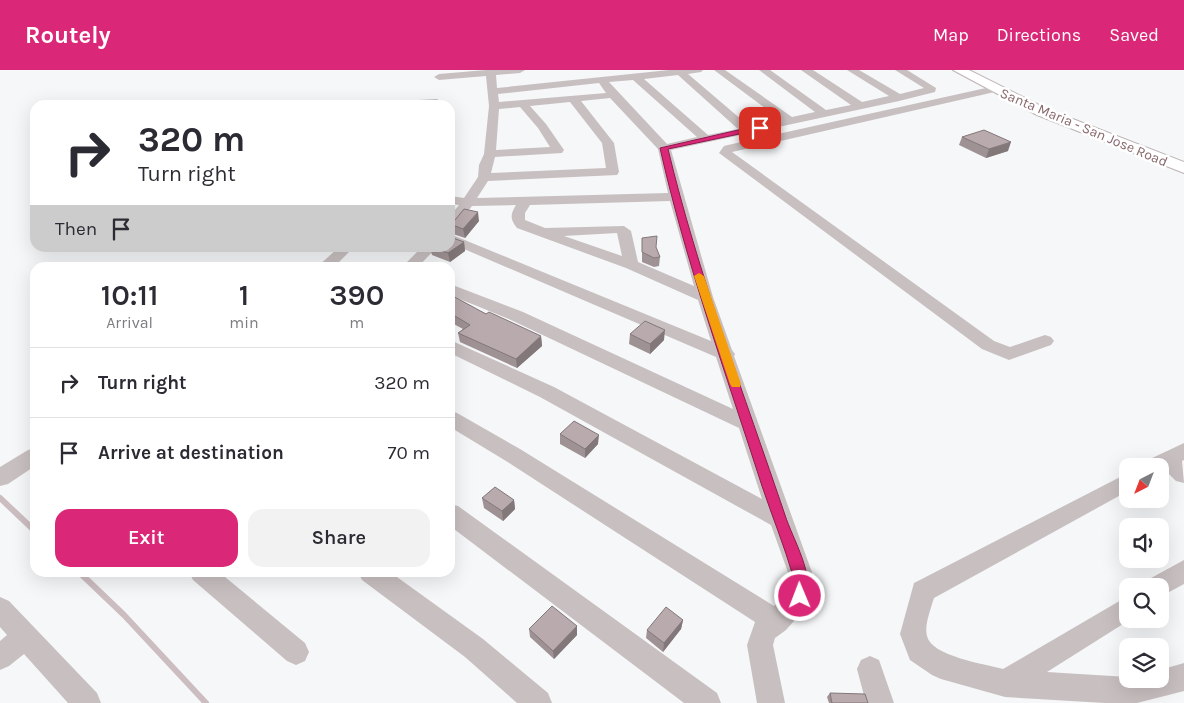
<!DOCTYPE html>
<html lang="en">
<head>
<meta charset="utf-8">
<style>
  :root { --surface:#fff; --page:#f2f2f3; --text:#2b2b33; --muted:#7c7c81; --line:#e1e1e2; --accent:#db2777 }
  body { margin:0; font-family:Karla,sans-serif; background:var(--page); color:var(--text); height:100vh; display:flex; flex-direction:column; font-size:19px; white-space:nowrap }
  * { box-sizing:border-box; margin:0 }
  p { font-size:16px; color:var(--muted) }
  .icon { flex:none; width:28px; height:28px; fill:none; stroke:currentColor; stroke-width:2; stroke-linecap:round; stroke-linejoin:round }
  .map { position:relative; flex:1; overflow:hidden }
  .side { position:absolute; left:30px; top:192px; width:425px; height:315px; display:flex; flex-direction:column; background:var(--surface); border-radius:15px; box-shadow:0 5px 20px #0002 }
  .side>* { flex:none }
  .guide { position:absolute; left:30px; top:30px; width:425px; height:152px; border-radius:15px; box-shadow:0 5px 20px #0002; background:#fff; color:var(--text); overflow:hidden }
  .needle { width:32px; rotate:222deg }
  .tools { position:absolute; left:1119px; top:388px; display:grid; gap:10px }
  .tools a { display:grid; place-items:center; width:50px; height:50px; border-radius:10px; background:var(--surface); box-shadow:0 5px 20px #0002; font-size:25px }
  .pin { position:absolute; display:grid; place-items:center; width:42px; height:42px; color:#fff; margin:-21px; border-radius:10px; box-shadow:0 2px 8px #0006 }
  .me { position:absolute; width:55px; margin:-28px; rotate:359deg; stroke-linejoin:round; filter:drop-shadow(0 0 4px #0008) }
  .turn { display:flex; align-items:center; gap:18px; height:105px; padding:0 25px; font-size:22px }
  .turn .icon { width:65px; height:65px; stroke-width:2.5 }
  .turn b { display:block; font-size:35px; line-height:42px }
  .then { display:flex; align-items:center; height:48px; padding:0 25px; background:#0003; gap:10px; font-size:19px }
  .eta { display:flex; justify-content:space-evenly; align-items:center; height:85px; text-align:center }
  .eta b { font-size:30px; font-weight:600; line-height:35px }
  .cta { display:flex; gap:10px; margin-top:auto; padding:10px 25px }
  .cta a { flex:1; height:58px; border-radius:15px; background:var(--accent); color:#fff; font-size:20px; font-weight:600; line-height:58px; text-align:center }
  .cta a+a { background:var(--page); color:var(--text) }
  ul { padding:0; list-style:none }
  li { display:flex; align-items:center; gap:15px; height:70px; padding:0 25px; border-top:1px solid var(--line) }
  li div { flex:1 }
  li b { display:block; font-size:19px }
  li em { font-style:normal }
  header { display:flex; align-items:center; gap:30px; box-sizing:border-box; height:70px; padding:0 25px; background:var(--accent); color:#fff }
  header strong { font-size:24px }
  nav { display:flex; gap:28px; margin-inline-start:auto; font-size:18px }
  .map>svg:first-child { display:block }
</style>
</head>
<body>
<header>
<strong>Routely</strong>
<nav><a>Map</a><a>Directions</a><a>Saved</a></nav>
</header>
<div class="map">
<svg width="1184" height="633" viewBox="0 0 1184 633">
  <rect width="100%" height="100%" fill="#f6f7f8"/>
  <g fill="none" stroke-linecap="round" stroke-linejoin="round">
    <path stroke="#ccbdc1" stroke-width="6" d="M0,428L35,461
      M79,502L124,545L206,633"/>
    <g stroke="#bcb3b4" stroke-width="2">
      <path id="major" d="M953,0H969L1047,39L1184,92V103L1037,45Z"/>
    </g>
    <path fill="#c8bfc0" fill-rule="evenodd" d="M486,0H525L520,3L496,5L497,18L669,0H703L701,2L688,4L749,56L781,50L714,0H725L792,47L815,42L759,0H770L826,40L851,35L801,0H813L862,32L889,26L847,0H859L900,24L924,18L895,0H907L936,18L935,22L899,31L671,80L713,227L732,280L735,284L734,286L814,508L812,526L809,534L786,560L775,568L773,575L785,633H757L747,575L755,552L506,391L450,357V341L457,343L520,379L774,536L788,521L790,508L771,455L540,327L450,283V270L554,317L762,429L739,358L511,250L450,225V214L523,242L733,339L716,287L450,173V164L711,271L698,230L626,198L517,158C510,149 510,145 516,135L472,136L455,158L450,159V146L459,135L450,134V126L464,128L478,107L479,95L484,84L489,36L486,6L439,10L434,7L439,4ZM678,5L738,59L708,65L644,9ZM633,10L697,67L667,74L609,12ZM599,13L606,23L499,32L498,24ZM610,28L658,79L668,123L477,128L488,111L617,105L619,102L614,73L581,31ZM570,32L602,73L606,98L491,103L495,87L562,83L564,80L546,54L530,36ZM520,37L538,58L550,77L496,80L499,39ZM670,131L694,216L638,192L631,161L624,156L545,158L525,150V143L530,135ZM617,163L622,186L564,166Z
      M995,16L999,17L1000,19L999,21L732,82L994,271L1010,277L1045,265L1051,267L1054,271L1051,275L1009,290L982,279L719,83L724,76L728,75Z
      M437,29L442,32L441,34L377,35L382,32Z
      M338,178H353L333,198H316Z
      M421,178H436L417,198H401Z
      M1184,373V390L1182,391L1184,413L1176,411L1165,400L1160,403V396H1145L1148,390Z
      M35,378V396L8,414L0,416V397L28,380Z
      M1128,403V421L934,528C931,538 924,556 927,566C931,586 985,594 1003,599L1128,526V549H1131L1047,602L1128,607V609H1160V600L1184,593V621L1137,633H1105L1005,627L941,609L932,605L910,590L900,564L914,513Z
      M450,434L458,436L717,623L721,633H684L450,456Z
      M1184,490V514L1160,527V516H1148L1151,508Z
      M189,502H219L305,573L309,582L305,591L296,595L287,591L193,510Z
      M358,502H390L483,569L548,623L552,633H517L465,587L362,510Z
      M0,527L9,531L97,623L101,633H68L24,584L9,596L0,600V571L7,565L0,557Z
      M870,586L879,590L894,633H866L857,599L861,590Z"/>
    <use href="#major" fill="#fff" fill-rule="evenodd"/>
  </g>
  <path fill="#9f9295" d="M962,67L1008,81L986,88L959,75Z
    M450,151H479L465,168L450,163Z
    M642,168L656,178L660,187L659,196L654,197L642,192Z
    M464,172L465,181L450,192L432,185L430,178H450Z
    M398,178H421H414L412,181Z
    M450,225L486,244L541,266L542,276L517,298L460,272L458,263L463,259L450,252Z
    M630,264L664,270L650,284L629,274Z
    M560,364L598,374L585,388L560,374Z
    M482,428L514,430L515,439L503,451L484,438Z
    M683,550L681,559L663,582L646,568L647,560Z
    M529,559L577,565L554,589L530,567Z
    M830,623L868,633H829L827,627Z"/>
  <path fill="#827779" d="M1011,72L1008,81L986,88L989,79Z
    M478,142L479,151L465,168L463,159Z
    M464,172L465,181L450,192L448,183Z
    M665,260L664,270L650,284V274Z
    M541,266L542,276L517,298L516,289Z
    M599,365L598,374L585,388V379Z
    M514,430L515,439L503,451L502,441Z
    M683,550L681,559L663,582L664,573Z
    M577,556V565L554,589L553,581Z"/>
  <path fill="#b9aaad" stroke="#827779" d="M984,60L1011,72L989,79L962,67Z
    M464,139L478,142L463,159L450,154V151L455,150Z
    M657,166L656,177L660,187L654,188L642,182V168Z
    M450,167L464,172L448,183L434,178H450Z
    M450,225H451L486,244L489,242L541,266L516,289L458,263L470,255L450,243Z
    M645,251L665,260L650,274L630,264Z
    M574,351L599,365L585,379L560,364Z
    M495,417L514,430L502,441L482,428Z
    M552,536L577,556L553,581L529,559Z
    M666,537L683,550L664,573L647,560Z
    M830,623L865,624L868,633H832Z"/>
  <path fill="#db2777" stroke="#8e194d" d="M760,55L763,56V59L668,79C698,204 744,324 785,445C793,470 816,506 805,531L800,533L794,531C790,523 796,514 793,506C784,475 772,446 762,416C726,304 686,193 660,78Z"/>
  <path fill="#f59e0b" d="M699,203L704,206L741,314L740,317H732L730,314L694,206Z"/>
  <g text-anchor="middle" stroke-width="5" stroke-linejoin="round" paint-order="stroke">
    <g font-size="14" fill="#87676b" stroke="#fff">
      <text transform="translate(1084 57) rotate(23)" y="5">Santa Maria - San Jose Road</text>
    </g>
  </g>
</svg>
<div class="tools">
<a><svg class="needle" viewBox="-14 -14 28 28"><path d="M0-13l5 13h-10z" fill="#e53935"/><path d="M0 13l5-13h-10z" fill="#7c7c81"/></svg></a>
<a><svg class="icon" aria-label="sound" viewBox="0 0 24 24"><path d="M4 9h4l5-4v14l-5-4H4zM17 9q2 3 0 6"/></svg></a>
<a><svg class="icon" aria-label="search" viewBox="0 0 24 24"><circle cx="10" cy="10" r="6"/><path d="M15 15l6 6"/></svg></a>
<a><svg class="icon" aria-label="layers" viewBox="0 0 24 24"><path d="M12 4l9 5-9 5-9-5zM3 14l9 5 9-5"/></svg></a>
</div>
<div class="pin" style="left:760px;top:58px;background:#d93025"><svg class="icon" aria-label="arrive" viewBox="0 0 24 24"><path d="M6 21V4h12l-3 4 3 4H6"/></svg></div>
<svg class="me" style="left:800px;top:526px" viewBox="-20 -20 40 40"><circle r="17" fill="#db2777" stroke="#fff" stroke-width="3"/><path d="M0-11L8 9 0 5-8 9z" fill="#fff"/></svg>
<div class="guide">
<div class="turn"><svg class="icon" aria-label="right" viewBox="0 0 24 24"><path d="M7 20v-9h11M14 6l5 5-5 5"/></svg><div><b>320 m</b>Turn right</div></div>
<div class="then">Then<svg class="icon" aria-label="arrive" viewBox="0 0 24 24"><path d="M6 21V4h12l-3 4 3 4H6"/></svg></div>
</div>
<section class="side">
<div class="eta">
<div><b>10:11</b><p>Arrival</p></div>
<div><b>1</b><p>min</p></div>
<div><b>390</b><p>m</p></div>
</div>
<ul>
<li><svg class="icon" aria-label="right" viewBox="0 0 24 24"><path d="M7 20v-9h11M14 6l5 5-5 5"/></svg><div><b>Turn right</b></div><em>320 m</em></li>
<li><svg class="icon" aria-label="arrive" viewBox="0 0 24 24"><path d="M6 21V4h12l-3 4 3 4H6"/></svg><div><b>Arrive at destination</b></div><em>70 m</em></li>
</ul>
<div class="cta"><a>Exit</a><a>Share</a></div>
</section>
</div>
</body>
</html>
